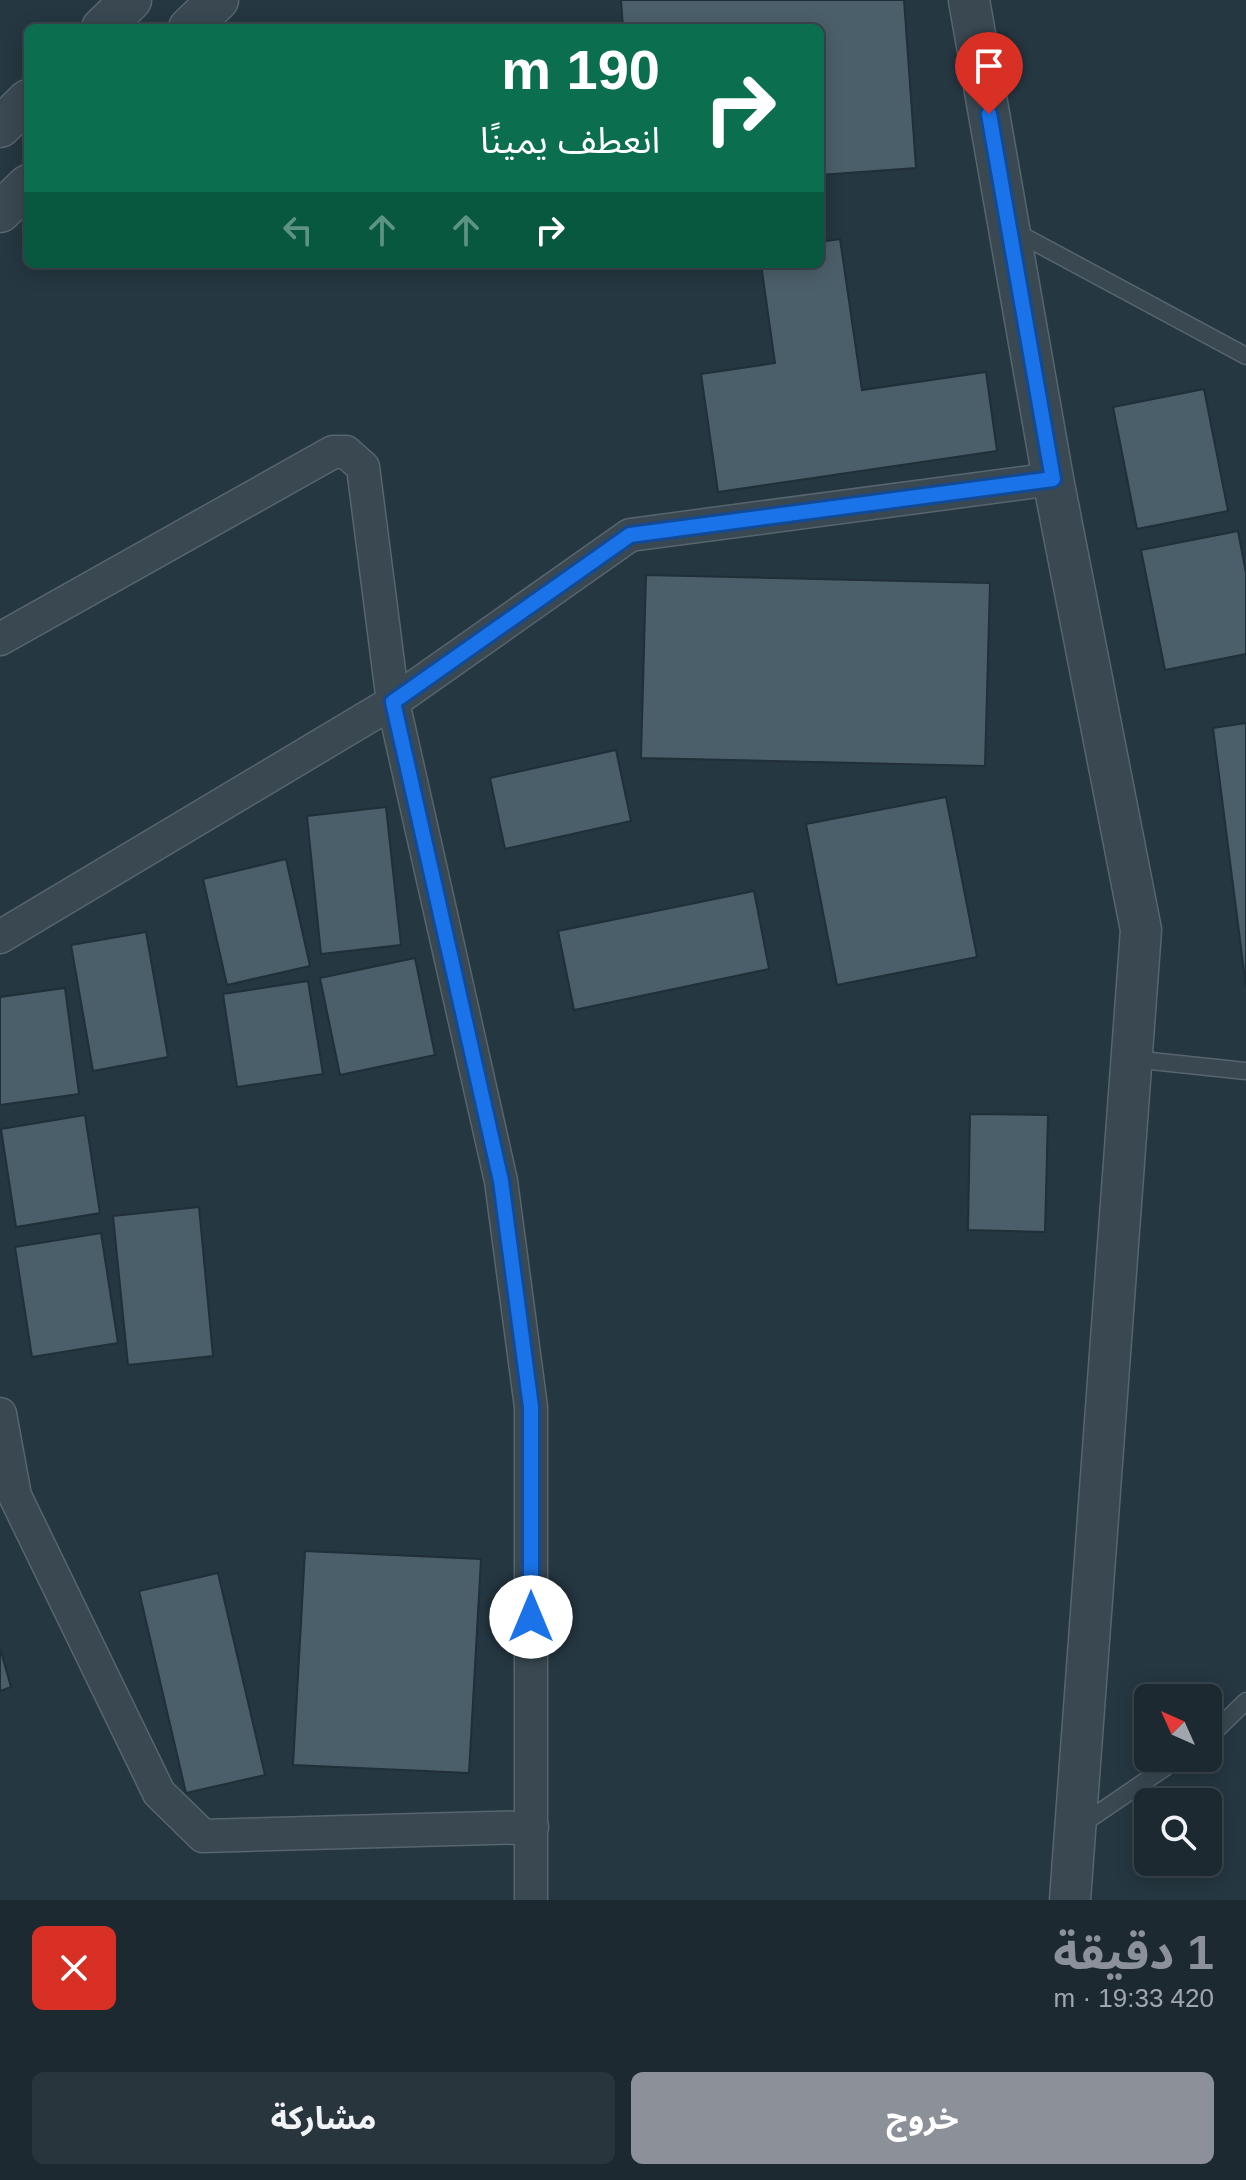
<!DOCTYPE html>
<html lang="ar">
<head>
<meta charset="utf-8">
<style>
  :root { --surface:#1c2931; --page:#29353d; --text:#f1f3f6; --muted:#a0a6ab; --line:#3a454d; --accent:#8c9099 }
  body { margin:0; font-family:Arial,"Noto Sans Arabic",sans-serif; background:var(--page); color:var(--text); direction:rtl; height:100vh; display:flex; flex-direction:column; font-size:30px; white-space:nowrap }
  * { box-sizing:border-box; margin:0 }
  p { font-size:26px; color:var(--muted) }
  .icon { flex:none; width:44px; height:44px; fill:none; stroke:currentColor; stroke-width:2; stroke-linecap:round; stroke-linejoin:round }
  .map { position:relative; height:1900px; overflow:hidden; direction:ltr }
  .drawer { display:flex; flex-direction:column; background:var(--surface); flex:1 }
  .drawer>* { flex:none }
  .banner { position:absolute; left:24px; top:24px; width:800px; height:244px; border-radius:12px; box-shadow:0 4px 20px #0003,0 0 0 2px var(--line); direction:rtl; background:#0b6e4f; color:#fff; overflow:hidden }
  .needle { width:52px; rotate:315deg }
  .buttons { position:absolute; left:1134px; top:1684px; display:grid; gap:16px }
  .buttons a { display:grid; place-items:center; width:88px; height:88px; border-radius:12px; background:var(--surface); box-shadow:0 4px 20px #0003,0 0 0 2px var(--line); font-size:40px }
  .pin { position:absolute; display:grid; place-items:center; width:68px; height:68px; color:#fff; margin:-82px -34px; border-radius:50% 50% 50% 0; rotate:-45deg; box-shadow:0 0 8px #0007 }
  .pin .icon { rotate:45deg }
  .me { position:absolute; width:88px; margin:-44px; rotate:0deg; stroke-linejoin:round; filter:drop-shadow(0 0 6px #0008) }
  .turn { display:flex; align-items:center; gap:28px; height:168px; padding:0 32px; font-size:36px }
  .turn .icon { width:104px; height:104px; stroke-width:2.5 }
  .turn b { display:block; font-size:56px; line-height:68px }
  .lanes { display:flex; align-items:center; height:76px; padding:0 32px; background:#0003; justify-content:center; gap:40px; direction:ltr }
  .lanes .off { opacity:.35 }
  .round { display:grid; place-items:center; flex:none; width:84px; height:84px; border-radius:12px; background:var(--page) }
  .summary { display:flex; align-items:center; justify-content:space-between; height:136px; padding:0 32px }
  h1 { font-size:48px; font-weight:700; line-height:60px; color:var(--accent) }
  .action { display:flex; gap:16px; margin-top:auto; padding:16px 32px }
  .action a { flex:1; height:92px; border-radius:12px; background:var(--accent); color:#fff; font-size:32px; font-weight:700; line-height:92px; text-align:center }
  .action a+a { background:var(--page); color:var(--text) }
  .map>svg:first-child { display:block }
</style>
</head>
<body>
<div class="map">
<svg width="1246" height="1900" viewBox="0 0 1246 1900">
  <rect width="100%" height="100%" fill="#253741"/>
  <path fill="#4b5f6a" stroke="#202f38" stroke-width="2" d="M621,0H904L916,168L820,175V28H623Z
    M840,239L862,390L986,372L997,451L718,492L701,374L775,363L761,264H820V242Z
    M1204,389L1228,511L1137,529L1113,407Z
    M1238,531L1246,573V654L1165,670L1141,550Z
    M646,575L990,583L985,766L641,758Z
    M1246,723V987L1213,728Z
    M616,750L631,821L505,849L490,778Z
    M946,797L977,957L837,985L806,824Z
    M386,807L401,945L321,954L307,816Z
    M286,859L310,966L227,985L203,879Z
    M754,891L769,969L574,1010L558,931Z
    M146,932L168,1057L93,1071L71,945Z
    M415,958L435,1055L340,1075L320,978Z
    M308,981L323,1074L237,1087L223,994Z
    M65,988L79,1094L0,1105V997Z
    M970,1114L1048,1115L1045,1232L968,1230Z
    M85,1115L100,1213L16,1227L1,1129Z
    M199,1207L213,1356L128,1365L113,1216Z
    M101,1233L118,1343L32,1357L15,1247Z
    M305,1551L481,1559L469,1773L293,1765Z
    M218,1573L265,1775L186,1793L139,1591Z
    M0,1648L11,1687L0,1691Z"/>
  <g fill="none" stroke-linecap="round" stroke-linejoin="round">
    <g stroke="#57656e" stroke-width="19">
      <path id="service" d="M1014,231L1246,356
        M1132,1059L1246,1071
        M1208,1738L1246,1701
        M1081,1825L1179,1758"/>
    </g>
    <g stroke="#57656e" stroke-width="35">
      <path id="minor" d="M0,639L333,452H346L363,467L393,702L501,1181L531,1407V1900
        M0,937L393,702L630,535L1053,479
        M0,1414L15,1496L159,1793L203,1836L532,1827"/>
    </g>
    <g stroke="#57656e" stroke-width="43">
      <path id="tertiary" d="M969,0L1053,479L1141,930L1070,1900
        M102,28L131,0
        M189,28L218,0
        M0,127L28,100
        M0,212L28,185"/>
    </g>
    <use href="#service" stroke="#394851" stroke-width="16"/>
    <use href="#minor" stroke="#394851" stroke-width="32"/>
    <use href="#tertiary" stroke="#394851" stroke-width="40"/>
  </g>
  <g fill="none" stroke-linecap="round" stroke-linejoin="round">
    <g stroke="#114b97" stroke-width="20">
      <path id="route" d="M531,1617V1407L501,1181L393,702L630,535L1053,479L989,114"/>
    </g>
    <use href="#route" stroke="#1a73e8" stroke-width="14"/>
  </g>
</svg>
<div class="buttons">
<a><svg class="needle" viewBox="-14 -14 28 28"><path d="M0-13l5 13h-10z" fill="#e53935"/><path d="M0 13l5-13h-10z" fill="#a0a6ab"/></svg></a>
<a><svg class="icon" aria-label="search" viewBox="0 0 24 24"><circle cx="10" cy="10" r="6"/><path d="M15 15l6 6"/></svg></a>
</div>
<div class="pin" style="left:989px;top:114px;background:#d93025"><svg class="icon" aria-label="arrive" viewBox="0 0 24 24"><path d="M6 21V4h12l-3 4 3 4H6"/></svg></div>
<svg class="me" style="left:531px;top:1617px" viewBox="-20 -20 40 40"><circle r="19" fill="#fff"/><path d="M0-13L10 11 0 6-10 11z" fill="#1a73e8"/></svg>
<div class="banner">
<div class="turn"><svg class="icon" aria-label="right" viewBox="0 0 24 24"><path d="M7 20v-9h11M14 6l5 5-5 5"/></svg><div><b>190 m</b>انعطف يمينًا</div></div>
<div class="lanes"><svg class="icon off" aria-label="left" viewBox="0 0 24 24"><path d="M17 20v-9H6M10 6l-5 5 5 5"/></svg><svg class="icon off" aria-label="ahead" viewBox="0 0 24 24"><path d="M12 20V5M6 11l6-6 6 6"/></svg><svg class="icon off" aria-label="ahead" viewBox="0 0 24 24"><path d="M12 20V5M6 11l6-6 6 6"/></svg><svg class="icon" aria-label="right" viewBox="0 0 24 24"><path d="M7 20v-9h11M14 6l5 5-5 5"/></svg></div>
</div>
</div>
<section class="drawer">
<div class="summary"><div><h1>1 دقيقة</h1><p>420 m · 19:33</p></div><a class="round" style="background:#d93025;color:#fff"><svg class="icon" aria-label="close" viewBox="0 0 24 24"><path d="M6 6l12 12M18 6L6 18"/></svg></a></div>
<div class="action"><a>خروج</a><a>مشاركة</a></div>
</section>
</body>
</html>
